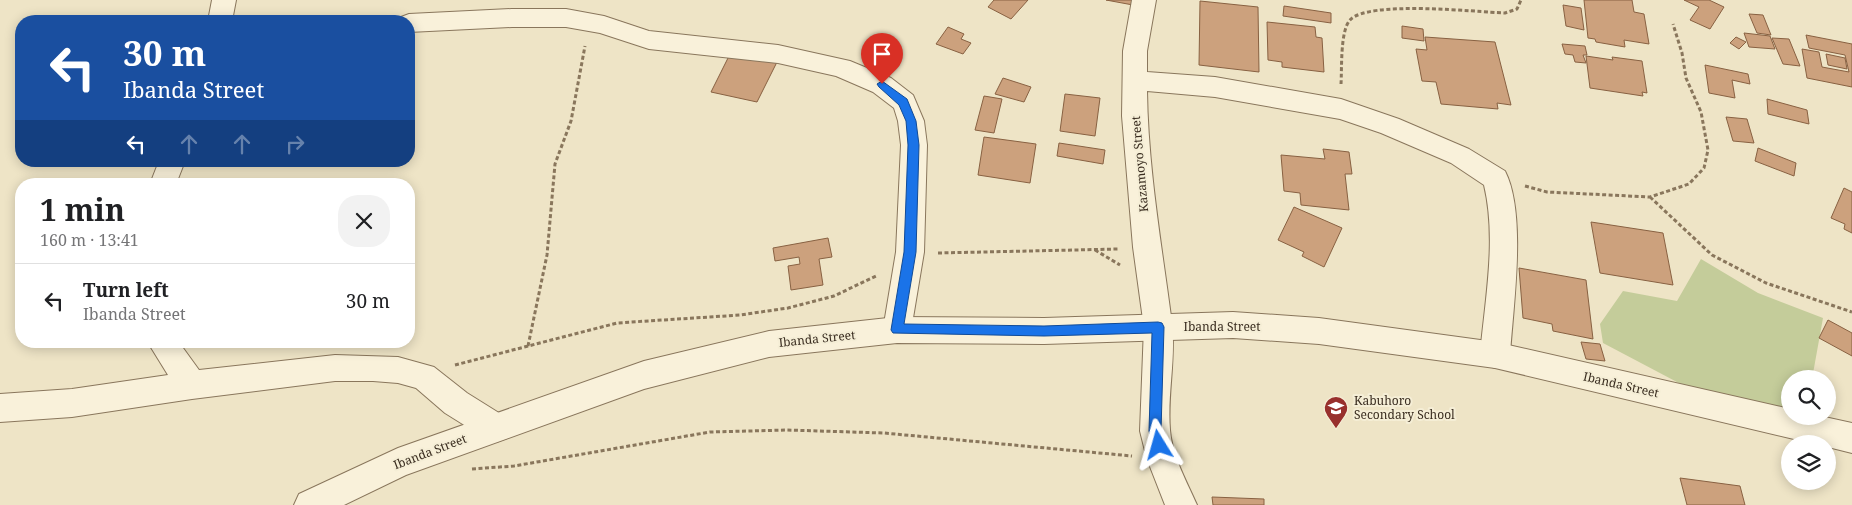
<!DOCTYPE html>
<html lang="en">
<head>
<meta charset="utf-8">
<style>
  :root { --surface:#fff; --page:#f2f2f2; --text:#202124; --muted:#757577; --line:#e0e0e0 }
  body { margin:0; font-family:"Noto Serif",serif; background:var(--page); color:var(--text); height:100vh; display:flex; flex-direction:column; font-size:19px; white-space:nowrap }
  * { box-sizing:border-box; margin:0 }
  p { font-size:16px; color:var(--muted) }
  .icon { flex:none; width:28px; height:28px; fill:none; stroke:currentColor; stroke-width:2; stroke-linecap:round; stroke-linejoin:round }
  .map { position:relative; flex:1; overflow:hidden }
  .sheet { position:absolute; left:15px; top:178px; width:400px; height:170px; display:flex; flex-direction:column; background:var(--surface); border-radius:20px; box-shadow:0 2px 12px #0003 }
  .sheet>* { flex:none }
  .hud { position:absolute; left:15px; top:15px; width:400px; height:152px; border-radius:20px; box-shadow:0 2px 12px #0003; background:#1a4fa0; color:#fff; overflow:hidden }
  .controls { position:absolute; left:1781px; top:370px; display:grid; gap:10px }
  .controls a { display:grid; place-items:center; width:55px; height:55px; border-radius:50%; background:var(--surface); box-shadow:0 2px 12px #0003; font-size:25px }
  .pin { position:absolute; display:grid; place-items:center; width:42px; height:42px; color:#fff; margin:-51px -21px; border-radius:50% 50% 50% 0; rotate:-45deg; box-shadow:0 0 5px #0007 }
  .pin .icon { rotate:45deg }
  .me { position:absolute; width:55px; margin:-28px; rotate:352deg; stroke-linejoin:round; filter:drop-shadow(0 0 4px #0008) }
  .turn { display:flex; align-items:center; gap:18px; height:105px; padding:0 25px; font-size:22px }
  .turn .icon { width:65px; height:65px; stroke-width:2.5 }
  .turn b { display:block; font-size:35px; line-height:42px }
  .lanes { display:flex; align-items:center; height:48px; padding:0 25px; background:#0003; justify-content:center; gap:25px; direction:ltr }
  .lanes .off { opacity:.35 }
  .round { display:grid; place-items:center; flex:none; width:52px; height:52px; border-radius:20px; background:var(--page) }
  .head { display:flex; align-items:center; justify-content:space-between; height:85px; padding:0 25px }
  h1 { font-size:30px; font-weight:700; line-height:38px }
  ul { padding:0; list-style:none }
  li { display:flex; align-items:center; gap:15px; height:75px; padding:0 25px; border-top:1px solid var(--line) }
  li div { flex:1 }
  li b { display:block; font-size:19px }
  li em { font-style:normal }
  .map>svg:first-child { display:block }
</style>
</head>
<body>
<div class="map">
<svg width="1852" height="505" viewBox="0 0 1852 505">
  <rect width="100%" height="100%" fill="#eee4c6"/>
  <path fill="#c4cc9a" d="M1701,259L1758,293L1823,318L1812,379H1790V410L1694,391L1603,343L1600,324L1623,291L1677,301Z"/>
  <path fill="#cca17d" stroke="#886142" d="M994,0H1028L1011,19L988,7Z
    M1106,0H1134L1133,5Z
    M1584,0H1632L1634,12L1644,14L1649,44L1624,40L1625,47L1596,42L1595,39L1588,38Z
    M1684,0H1709L1724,7L1710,29L1690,20L1699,7Z
    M1200,1L1258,7L1259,72L1199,65Z
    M1563,5L1581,8L1584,30L1566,26Z
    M1284,6L1331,13V23L1283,16Z
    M1749,14L1763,15L1771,35L1757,33Z
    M1267,22L1315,27L1316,37L1322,38L1324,72L1282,67V62L1268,60Z
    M1402,26L1423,29L1424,41L1402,38Z
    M948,27L964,34L961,39L971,43L963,54L936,44Z
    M1744,33L1770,36L1775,49L1749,47Z
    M1806,35L1852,44V87L1807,78L1802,49L1819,52L1822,67L1849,72L1845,55L1809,48Z
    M1425,37L1495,42L1511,105L1497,103L1498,109L1441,104L1436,82L1422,81L1416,49L1427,50Z
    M1736,37L1746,42L1739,49L1730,43Z
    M1772,38L1789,39L1800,66L1783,64Z
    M1562,44L1585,46L1587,55H1583L1586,63L1575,62L1573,55L1565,54Z
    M731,52L777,62L757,102L711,92Z
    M1826,54L1845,58L1847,69L1828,65Z
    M1586,56L1613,60L1612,57L1642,61L1647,93L1642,92L1643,96L1590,88Z
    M1705,65L1748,74L1750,84L1732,80L1735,98L1709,93Z
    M1003,78L1031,87L1024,102L995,94Z
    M1065,94L1100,98L1095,136L1060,131Z
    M984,96L1002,99L994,133L975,130Z
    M1767,99L1807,110L1809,124L1768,114Z
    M1726,117L1747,119L1754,143L1733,141Z
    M984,137L1036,144L1030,183L978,175Z
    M1059,143L1105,150L1103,164L1057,156Z
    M1758,148L1796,163L1794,176L1755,161Z
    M1323,149L1349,152L1352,174H1345L1349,210L1301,205L1300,193L1284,191L1281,155L1325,159Z
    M1844,188L1852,192V233L1844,229L1845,224L1831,218Z
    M1294,207L1342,228L1324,267L1302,256L1304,252L1278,240Z
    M1591,222L1663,233L1673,285L1600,273Z
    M828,238L832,257L819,259L823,285L791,290L788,266L800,264L799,257L775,261L773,248Z
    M1519,268L1586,280L1593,339L1553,331L1552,324L1523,318Z
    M1828,320L1852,333V356L1819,338Z
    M1581,342L1600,344L1605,361L1586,359Z
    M1680,478L1740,486L1745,505H1687Z
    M1212,497L1264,499V505H1213Z"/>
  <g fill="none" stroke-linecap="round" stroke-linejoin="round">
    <g stroke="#89765c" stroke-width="2">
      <path id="minor" d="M212,0H236L232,21H208Z
        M1132,0H1156L1147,51V72L1215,77L1341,99L1399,119L1469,149L1505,171C1527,214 1513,306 1510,355L1505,364L1495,368L1485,364L1480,355C1485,300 1497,239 1484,185L1451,163L1381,133L1340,119L1215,97L1147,91C1148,169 1162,247 1172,324C1176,359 1167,395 1170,430C1172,456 1187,482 1197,505H1165L1147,459L1140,431L1144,327L1133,247L1122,116L1123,51Z
        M512,9H566L604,16L649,31L778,45L850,61L891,78L913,95L924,121L927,145L924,252L911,330L907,339L897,343L887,339L883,330L896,252L901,145L898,121L894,108L873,92L836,76L778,63L649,49L600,33L566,27H512L409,32V21H398L401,17L409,14Z
        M159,161H185L176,184H150Z
        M147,341H178L199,370L335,355L398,357L434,367L467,393L507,418L511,428L507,438L496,442L485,438L445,413L416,388L398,383L373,381H335L192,399L72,417L0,422V394L72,389L168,375Z"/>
    </g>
    <g stroke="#89765c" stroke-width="2">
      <path id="tertiary" d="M1233,312L1319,318L1495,342L1790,409V416H1820L1852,423V453L1828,447V444H1815L1495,368L1319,344L1233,338L1044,344L897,343L769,357L644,389L406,475L344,505H294L299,494L398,448L644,361L769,331L897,317L1044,318Z"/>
    </g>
    <path stroke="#89765c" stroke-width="3" stroke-dasharray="4 2.5" stroke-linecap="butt" d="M1341,84C1342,69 1340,31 1350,20C1368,0 1477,12 1505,13L1517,9L1521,0
      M1525,186L1547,192L1650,197L1689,184L1704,168L1708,150L1701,112L1686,78L1682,53L1673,24
      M1650,197L1712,255L1766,283L1852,312
      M1095,250L1120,265
      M938,253L1119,249
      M528,346L547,255L555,164L571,121L585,46
      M455,365L617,323L740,315L788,308L834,296L876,276
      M472,469L514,466L710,432L787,430L884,433L1132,456"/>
    <use href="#minor" fill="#f9f1da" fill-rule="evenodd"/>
    <use href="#tertiary" fill="#f9f1da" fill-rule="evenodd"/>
  </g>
  <path fill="#1a73e8" stroke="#114b97" d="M882,81L907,99L916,121L919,145L916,252L904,324L1044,326L1158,322L1162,323L1164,327L1161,431L1165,445L1163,449L1159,451L1154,449L1149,431L1152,333L1044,336L893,333L891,330L904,252L908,145L906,121L899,105L879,87L877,84Z"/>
  <defs>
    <g id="school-pin" transform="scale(1.25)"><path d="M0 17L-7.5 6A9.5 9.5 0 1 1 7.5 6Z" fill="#98302d" stroke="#f5eed6"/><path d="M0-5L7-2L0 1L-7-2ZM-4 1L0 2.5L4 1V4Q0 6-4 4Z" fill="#fff"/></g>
  </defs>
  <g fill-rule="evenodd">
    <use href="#school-pin" x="1336" y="408"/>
  </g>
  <g text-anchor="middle" stroke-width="4" stroke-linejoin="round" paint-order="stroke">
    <g font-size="12" fill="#3a2d20" stroke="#f5eed6">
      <text transform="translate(1140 164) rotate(-95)" y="4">Kazamoyo Street</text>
      <text x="1222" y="331">Ibanda Street</text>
      <text transform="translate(817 339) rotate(-6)" y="4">Ibanda Street</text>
      <text transform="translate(1621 385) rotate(13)" y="4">Ibanda Street</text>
      <text transform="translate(430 452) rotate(-21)" y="4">Ibanda Street</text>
    </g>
    <g font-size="12" fill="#3a2d20" stroke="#f5eed6" text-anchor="start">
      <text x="1354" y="405">Kabuhoro<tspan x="1354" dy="14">Secondary School</tspan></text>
    </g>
  </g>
</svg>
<div class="controls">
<a><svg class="icon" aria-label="search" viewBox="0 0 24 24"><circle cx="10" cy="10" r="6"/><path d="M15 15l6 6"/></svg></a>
<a><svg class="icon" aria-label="layers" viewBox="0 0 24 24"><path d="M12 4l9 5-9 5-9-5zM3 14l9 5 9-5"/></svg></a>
</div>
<div class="pin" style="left:882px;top:84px;background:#d93025"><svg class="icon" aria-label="arrive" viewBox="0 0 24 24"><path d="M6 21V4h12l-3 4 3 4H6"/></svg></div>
<svg class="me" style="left:1159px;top:445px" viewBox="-20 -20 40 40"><path d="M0-17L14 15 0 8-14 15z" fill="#1a73e8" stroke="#fff" stroke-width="4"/></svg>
<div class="hud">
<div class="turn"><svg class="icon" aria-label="left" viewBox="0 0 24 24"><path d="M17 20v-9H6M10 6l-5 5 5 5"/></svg><div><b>30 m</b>Ibanda Street</div></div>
<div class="lanes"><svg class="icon" aria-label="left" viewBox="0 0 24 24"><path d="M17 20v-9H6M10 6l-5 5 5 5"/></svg><svg class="icon off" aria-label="ahead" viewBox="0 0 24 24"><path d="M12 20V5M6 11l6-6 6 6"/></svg><svg class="icon off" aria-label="ahead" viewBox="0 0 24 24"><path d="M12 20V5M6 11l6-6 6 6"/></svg><svg class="icon off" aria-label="right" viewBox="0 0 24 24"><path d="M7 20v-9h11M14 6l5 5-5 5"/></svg></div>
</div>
<section class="sheet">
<div class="head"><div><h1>1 min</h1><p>160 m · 13:41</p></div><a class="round"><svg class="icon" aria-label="close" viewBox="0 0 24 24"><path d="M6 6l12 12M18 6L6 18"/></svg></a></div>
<ul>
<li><svg class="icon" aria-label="left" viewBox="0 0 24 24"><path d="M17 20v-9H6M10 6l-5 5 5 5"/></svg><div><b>Turn left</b><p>Ibanda Street</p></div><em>30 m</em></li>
</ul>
</section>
</div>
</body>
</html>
